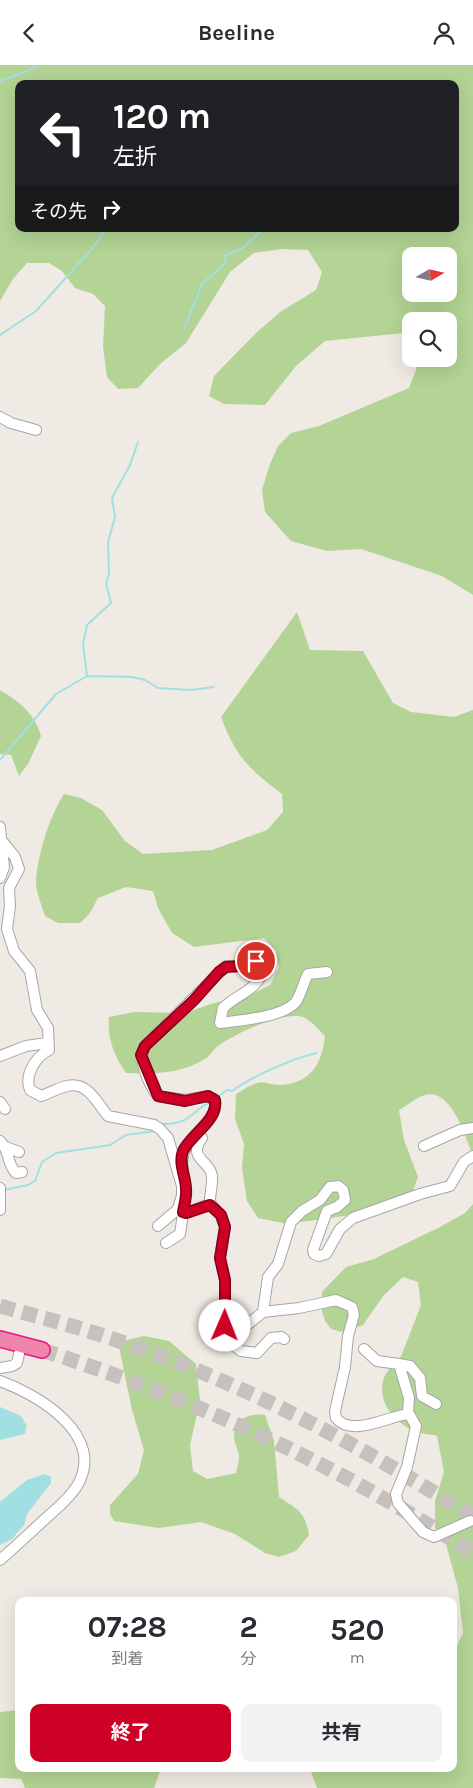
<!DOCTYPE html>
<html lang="ja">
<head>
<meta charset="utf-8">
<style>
  :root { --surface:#fff; --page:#f2f2f3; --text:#2b2b33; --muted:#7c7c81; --accent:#cd0026 }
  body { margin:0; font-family:Karla,"Noto Sans JP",sans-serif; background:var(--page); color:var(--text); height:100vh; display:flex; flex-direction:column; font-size:19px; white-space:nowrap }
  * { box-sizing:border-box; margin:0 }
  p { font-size:16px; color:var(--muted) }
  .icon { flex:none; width:28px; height:28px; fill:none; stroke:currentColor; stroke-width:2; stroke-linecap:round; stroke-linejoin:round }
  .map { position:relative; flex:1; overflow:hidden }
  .side { position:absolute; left:15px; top:1532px; width:442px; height:175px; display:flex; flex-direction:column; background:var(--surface); border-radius:10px; box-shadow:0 5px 20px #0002 }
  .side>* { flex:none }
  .top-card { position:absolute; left:15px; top:15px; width:444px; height:152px; border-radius:10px; box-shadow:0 5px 20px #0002; background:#202124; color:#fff; overflow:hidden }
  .needle { width:32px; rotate:81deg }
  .buttons { position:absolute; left:402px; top:182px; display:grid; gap:10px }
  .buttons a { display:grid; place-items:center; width:55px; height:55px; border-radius:10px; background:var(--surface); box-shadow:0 5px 20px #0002; font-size:25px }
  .pin { position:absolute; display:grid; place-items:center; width:42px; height:42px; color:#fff; margin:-21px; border:2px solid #fff; border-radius:50%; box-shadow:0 1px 5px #0007 }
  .me { position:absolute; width:55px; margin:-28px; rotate:1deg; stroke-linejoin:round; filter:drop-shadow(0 0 4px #0008) }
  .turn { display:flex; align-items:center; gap:18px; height:105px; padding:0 15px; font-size:22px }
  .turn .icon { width:65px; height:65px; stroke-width:2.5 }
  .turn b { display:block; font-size:35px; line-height:42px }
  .then { display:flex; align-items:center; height:48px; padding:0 15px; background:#0003; gap:10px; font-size:19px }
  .eta { display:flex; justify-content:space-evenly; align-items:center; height:85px; text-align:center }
  .eta b { font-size:30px; font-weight:700; line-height:35px }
  .primary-button { display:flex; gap:10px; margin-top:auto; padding:10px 15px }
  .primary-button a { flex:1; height:58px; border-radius:10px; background:var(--accent); color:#fff; font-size:20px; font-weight:700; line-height:58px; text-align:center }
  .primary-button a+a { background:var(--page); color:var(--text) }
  header { display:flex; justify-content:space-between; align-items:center; height:65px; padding:0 15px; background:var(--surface); font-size:22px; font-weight:700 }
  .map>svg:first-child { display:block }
</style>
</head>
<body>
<header><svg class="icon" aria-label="back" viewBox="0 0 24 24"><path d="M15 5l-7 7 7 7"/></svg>Beeline<svg class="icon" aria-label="person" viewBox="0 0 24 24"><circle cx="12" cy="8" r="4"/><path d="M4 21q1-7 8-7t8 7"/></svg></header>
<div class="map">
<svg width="473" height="1723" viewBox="0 0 473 1723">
  <rect width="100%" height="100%" fill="#f0eae4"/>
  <path fill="#b3d494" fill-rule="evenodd" d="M0,0H473V530L442,511L361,484L327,486L291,476L265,447L262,425L270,399L278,381L291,368L319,361L409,323L416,305V294H449V256H411V283L404,268L325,276L296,301L265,340L224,339L209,331L214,311L256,268L280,247L316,225L322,207L308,185L282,184L254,188L230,207L186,278L160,299L138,323L118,324L107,312L103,282L105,241L93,229L75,223L62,206L49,198H27L13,214L0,236ZM19,19H455V164H19ZM449,191V229H411V191Z
    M297,547L310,585L363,586L393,638L411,647L454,652L473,645V1090C465,1072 451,1019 422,1031C414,1034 407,1041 399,1045L404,1075L418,1112L412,1129L358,1149L287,1159L258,1153L247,1136L242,1103L244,1079L235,1054L236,1029C243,1025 250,1020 257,1018C264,1015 273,1021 280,1020C311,1018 322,999 325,971C319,965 312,957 305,953C288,944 233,969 218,981C213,985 210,991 205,994C181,1009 153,1009 126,1008C114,990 107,974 109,952L134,947L185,948L214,938L248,931L270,920L279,903L276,885L264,873L194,882L172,868L158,843L153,826L126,822L98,833L90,848L80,858H58L45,851C42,841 36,827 36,817C37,791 50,750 64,729L81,733L102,745L125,776L143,789L212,785L267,765L283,747L282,729C248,703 236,692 221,652Z
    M0,625C20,637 35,649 41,671L28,699L19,711L11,690L0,689Z
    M473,1139V1723H317L310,1704H454V1587L463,1568L458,1523L446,1479L435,1463V1436L444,1407L437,1371C430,1369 420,1369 414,1366C394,1357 376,1336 384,1313C388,1302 397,1299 402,1289L421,1240L418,1217L403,1212L384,1230L363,1260L342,1267L331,1264L325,1256L322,1246V1227L346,1202L374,1194L440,1162L465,1148Z
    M144,1271L169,1276L196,1299L200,1336L190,1380L193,1406L207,1414L236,1408C237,1403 239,1397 239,1392C239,1385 234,1378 234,1372C235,1353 249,1348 265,1350L274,1376L279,1432C298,1445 305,1446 309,1470L296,1486L279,1492L265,1488L235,1469L201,1457L159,1463L114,1456L110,1449V1440L138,1409L144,1385L132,1345L118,1277Z
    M19,1645V1704H161L154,1723H25L21,1714L0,1713V1647Z"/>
  <path fill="#a0e0e2" d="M0,1342L21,1351L27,1361L25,1369L0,1375Z
    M45,1409L51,1412V1418L27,1449L24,1460L12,1474L0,1480V1437L27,1415Z"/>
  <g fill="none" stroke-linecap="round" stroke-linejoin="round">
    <path stroke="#a0e0e2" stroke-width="2" d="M0,16L30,5L35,0
      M184,264L202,219L224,199L226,190L243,183L261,166L260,164
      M0,270L36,246L91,185L106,164
      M87,611L83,579L87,560L111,538L106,519L109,508L108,477L115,452L112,433L130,400L138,377
      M0,695L56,629L87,611L132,612L145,615L158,623L190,625L214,622
      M218,1032L227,1025L232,1026C251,1012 293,993 317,988
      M163,1059C191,1059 189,1048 210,1037
      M4,1125L28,1120L35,1116L42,1097L56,1088L110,1080L126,1070L154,1066"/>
    <path stroke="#c6c1bd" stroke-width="15" stroke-dasharray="15 8" stroke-linecap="butt" d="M0,1241C38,1252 76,1261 113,1274C240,1316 361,1380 473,1452
      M42,1285C196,1335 337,1399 473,1488"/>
    <g stroke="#a6a6a6" stroke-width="12">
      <path id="minor" d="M0,352L11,358L36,365
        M0,762L4,802L0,813
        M3,777L15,792L19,804L9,823L10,841L7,864L14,886L30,906L37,945L48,963L49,985C35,992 24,1011 30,1025L41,1031C50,1028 58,1023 67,1021C88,1016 97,1038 108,1051L154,1060L160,1064L168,1073L182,1121V1130L178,1144L186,1148L204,1141L212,1140L221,1151L225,1162L220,1193L225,1215V1269H233L242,1264L263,1247L299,1243L336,1235L352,1242L354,1250L348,1271L345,1302L335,1346L336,1353C352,1373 391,1350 409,1349L416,1361L407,1402L396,1429L398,1438L415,1458L423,1467L434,1472L470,1456
        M0,991L26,981L47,978
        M0,1037L5,1044
        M202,1073C187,1094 210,1095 212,1111C213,1120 209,1131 210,1140
        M0,1076C10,1085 6,1098 16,1108L22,1107
        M424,1081L460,1065L473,1063
        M6,1082L19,1087
        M183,1106C176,1069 220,1062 215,1035L208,1031L185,1035L158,1031C148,1019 138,995 145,981L226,901H243L263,896L266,900C256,928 241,926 223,943L220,958C240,955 280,953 295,938C301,931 303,918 308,909L327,907
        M0,1123V1145
        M158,1161L178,1144
        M166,1178L180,1169L184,1142
        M263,1247L268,1212L278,1199L291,1157L302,1146L320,1135L330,1122L338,1121L343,1125L345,1135L337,1142L327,1146L313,1185L314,1189L319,1191L326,1189L340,1164L353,1153L420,1129L450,1121L464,1097L473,1091
        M225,1269V1274L241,1286L257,1288L271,1273L281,1272L284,1274
        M364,1284L377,1296L399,1299L409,1333L408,1348
        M399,1299L410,1301L420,1313L422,1331L436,1339
        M0,1303L12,1301L17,1298L19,1289
        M0,1316C39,1330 107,1371 77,1421C69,1434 56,1444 45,1454C30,1468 15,1482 0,1495"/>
    </g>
    <g stroke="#ec1386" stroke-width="18">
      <path id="highway" d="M0,1274L42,1285"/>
    </g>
    <use href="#minor" stroke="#fff" stroke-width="10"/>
    <use href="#highway" stroke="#ef84ac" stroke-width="15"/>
  </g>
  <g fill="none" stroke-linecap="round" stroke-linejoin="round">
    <g stroke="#850019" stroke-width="12">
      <path id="route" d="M225,1261V1215L220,1193L225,1162L221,1150L210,1140L186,1148L183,1147C184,1140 187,1132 186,1124C186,1112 178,1098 183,1086C191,1069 218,1056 215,1035L208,1031L185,1036L158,1031L141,990L145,981L194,935L219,907L226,902L242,901L256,896"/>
    </g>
    <use href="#route" stroke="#cd0026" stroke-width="9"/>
  </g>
</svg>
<div class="buttons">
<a><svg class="needle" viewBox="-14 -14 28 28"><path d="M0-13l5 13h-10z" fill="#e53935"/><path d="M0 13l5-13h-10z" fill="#7c7c81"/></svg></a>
<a><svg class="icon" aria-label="search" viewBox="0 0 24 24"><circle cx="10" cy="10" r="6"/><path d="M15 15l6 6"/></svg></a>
</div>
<div class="pin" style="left:256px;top:896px;background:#d93025"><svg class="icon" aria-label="arrive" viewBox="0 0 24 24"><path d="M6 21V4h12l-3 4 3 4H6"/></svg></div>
<svg class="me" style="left:225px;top:1261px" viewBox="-20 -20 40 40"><circle r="19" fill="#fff"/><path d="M0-13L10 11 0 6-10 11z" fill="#cd0026"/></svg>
<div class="top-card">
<div class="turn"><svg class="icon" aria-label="left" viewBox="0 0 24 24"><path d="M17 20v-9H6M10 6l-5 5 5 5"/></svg><div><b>120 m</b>左折</div></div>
<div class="then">その先<svg class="icon" aria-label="right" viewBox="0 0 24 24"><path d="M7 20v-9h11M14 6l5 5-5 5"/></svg></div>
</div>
<section class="side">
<div class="eta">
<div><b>07:28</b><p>到着</p></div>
<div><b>2</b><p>分</p></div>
<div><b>520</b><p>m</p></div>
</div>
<div class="primary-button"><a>終了</a><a>共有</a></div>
</section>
</div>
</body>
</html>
